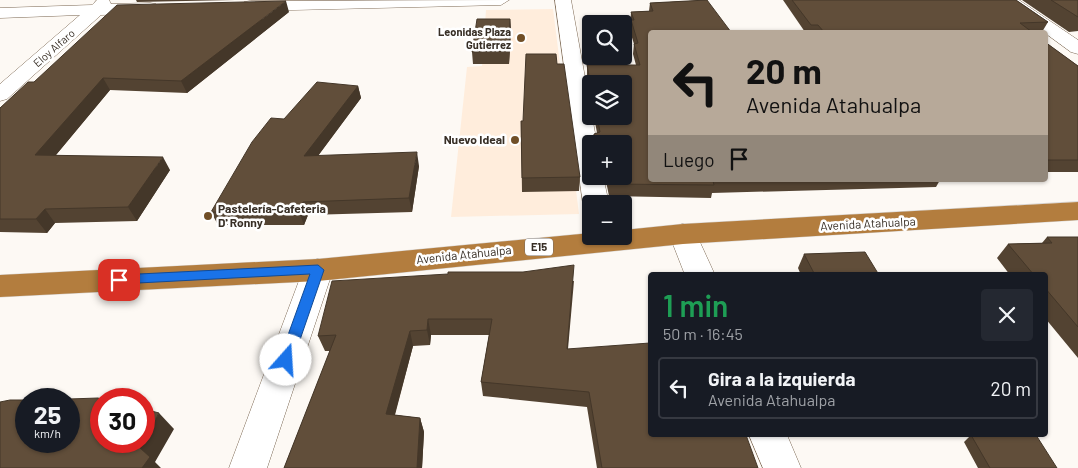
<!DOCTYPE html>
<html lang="es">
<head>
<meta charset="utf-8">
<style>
  :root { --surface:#171b24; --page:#242831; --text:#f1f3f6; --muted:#9ea1a6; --line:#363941 }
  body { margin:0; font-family:Barlow,sans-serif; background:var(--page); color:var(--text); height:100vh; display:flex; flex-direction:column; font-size:19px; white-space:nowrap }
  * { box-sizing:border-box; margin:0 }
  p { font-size:16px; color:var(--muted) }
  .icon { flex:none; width:28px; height:28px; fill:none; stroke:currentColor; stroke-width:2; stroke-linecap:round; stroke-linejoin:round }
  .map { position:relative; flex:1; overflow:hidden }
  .side { position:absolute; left:648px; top:272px; width:400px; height:165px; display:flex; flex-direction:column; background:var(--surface); border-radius:5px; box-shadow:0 1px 4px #0004 }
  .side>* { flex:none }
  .hud { position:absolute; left:648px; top:30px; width:400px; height:152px; border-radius:5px; box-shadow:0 1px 4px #0004; background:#b7a999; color:#111; overflow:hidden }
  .controls { position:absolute; left:582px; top:15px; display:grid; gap:10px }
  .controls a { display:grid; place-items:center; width:50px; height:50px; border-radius:5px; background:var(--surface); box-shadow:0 1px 4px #0004; font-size:25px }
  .speed { position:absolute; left:15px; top:388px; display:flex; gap:10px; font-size:25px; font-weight:700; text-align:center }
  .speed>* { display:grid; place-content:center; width:65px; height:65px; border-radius:50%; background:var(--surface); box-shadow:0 1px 4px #0004; line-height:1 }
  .speed small { font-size:12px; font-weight:400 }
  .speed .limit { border:8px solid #d22; background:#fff; color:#111 }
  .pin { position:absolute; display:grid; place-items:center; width:42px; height:42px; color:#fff; margin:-21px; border-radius:10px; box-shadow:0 2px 8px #0006 }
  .me { position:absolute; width:55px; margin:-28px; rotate:19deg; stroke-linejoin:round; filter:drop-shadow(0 0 4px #0008) }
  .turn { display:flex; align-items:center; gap:18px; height:105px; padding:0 15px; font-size:22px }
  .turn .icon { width:65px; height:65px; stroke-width:2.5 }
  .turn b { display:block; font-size:35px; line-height:42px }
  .then { display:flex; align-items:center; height:48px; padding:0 15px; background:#0003; gap:10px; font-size:19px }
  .round { display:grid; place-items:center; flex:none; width:52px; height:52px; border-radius:5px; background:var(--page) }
  .overview { display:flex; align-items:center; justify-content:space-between; height:85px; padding:0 15px }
  h1 { font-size:30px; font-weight:600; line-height:38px; color:#1e9e55 }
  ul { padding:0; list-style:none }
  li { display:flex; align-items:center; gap:15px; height:62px; margin:0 10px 8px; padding:0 5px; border:2px solid var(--line); border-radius:5px }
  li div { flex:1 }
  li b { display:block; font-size:19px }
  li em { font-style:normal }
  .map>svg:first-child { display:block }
</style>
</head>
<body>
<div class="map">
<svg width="1078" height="468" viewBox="0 0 1078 468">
  <rect width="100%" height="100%" fill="#fdf9f4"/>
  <path fill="#ffeddc" d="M553,9L579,214L451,217L467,67L482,66L486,10Z"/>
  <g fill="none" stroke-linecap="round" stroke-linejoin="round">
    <g stroke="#7d6954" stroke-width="1">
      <path id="minor" d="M97,0H109L111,4L150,3L156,4L158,8L156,12L150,13L101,15L7,99L0,101V84L80,15L0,18V8L92,5Z
        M509,0L501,5L250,11L244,10L242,6L244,2L250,1Z
        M555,0H571L597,144H591V176H603L609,204H591V211L587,210L583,204Z
        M1000,0H1019L1078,40V54L1071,52Z
        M683,224L693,227L715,275H685L669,234L673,227Z
        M318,259L328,262L333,270L267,468H229L303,270L308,262Z
        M749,435H787L801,468H763Z"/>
    </g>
    <g stroke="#d7d5d4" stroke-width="1">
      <path id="highway" d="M1078,202V220L683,244L318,281L0,297V275L318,259L591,233V236H624V230L683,224Z"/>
    </g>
    <use href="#minor" fill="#fff" fill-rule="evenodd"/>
    <use href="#highway" fill="#b37d3e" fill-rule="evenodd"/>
  </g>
  <path fill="#534332" d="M136,0H235L137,2Z
    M707,0L650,32V180H940L936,187L712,193L711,198L609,196L605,176H624V144H593L594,134L597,133L594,116H624L591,84V102L587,76V65H636L633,54L634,44L630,31L631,12L649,11L650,3Z
    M783,0H1016L1048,22L1042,32H805Z
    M1022,0H1078V31L1069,32Z
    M289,12L187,93L110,90L56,155L170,170L137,221L55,223L47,233L0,232V108L34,82Z
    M510,19L511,31L509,64H473L472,52Z
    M1045,42L1078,66V172H1045Z
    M557,64L580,177L579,191L522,192L521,121H523Z
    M358,86L361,98L318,156L419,166L412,212L308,215L304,225H218L211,212Z
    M1047,237H1078V358L1045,318V275H1010L997,258L1008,244L1042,243Z
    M804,254L879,275H801L798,268Z
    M448,274L574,281L568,349L758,468H597L587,407L483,396L481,382L489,335H431L430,345L413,346L395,415L420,418L424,432L422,468H284L330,351H325L318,336Z
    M971,435L1057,468H978L964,442Z"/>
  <path fill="#443729" d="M286,1L289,12L187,93L181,81Z
    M510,19L511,31L509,64V51Z
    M103,78L110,90L45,168L35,155Z
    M358,86L361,98L308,169L304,156Z
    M417,152L419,166L412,212L409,198Z
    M163,157L170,170L137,221L128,207Z
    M303,202L308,215L304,225L299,212Z
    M45,209L55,223L47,233L36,219Z
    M428,319L431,335L430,345L427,330Z
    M410,331L413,346L391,428L386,414Z
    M159,413L174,429L155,462L161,468H142L139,447L142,441H144V439Z
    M420,418L424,432L422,468H417Z"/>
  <path fill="#614e3a" stroke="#443729" d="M707,0L731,32H650V180H759L713,181L714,185L611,184L609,176H624V144H594V134L600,132L597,116H624V84H591V86L587,65H640L634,44L638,43L631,20H634L631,12L653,11L650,3Z
    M792,0H1016L1048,22L1020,23L1032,32H824L818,25H811Z
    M1051,0H1078V17Z
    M286,1L181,81L103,78L35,155L163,157L128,207L45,209L36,219H0V108L28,82H34L117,5Z
    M477,19H510L509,51L472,52Z
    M1045,42L1078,66V160H1045Z
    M526,54H556L557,64H564L580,177L522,178L521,121H523Z
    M317,82L358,86L304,156L417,152L409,198L303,202L299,212H211L252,142L271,118L284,119Z
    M1047,237H1078V327L1045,288V275H1034L1008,244L1052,243Z
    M865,252L879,275H815L804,254Z
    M574,265L567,349L650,343V435H746L758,468H602L589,392L481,382L492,319H428L427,330L410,331L386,414L420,418L417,468H284L336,335L318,336L332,281L448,274V272H523Z
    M98,398L101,399V441H142L139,447L150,457L142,468H0V402L10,400H26V441H69V399Z
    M144,409L159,413L144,439Z
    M971,435H1036L1057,468H990Z"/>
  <path fill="#1a73e8" stroke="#114b97" d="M318,265L324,270L293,360L291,364H281L279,360L310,274L119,284L113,280L119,275Z"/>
  <g fill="#714f27" stroke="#fff" stroke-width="2">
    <circle cx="521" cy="38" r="5"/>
    <circle cx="515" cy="140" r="5"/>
    <circle cx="208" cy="216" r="5"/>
  </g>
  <g text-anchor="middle" stroke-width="5" stroke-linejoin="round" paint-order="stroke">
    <g font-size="11" font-weight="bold" fill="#382f26" stroke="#fff" text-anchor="end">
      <text x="511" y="36">Leonidas Plaza<tspan x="511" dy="13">Gutierrez</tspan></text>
    </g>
    <g font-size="11" fill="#382f26" stroke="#fff">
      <text transform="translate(54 48) rotate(-41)" y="4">Eloy Alfaro</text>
    </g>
    <rect fill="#fff" stroke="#746d67" stroke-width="1" x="525" y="238.5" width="28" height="17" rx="4"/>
    <g font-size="11" font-weight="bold" fill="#382f26">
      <text x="539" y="251">E15</text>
    </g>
    <g font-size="12" font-weight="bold" fill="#382f26" stroke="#fff" text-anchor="end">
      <text x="505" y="144">Nuevo Ideal</text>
      <text x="218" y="213" text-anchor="start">Pastelería-Cafeteria<tspan x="218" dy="14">D' Ronny</tspan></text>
    </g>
    <g font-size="12" fill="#382f26" stroke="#fff">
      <text transform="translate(868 224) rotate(-3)" y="4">Avenida Atahualpa</text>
      <text transform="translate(464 255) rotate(-6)" y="4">Avenida Atahualpa</text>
    </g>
  </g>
</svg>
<div class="controls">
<a><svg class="icon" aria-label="search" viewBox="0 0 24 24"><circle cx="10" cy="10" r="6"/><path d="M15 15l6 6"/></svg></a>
<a><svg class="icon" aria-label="layers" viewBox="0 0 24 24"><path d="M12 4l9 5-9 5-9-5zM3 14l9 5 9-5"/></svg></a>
<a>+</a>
<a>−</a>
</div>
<div class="speed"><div>25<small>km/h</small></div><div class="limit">30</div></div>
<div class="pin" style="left:119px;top:280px;background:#d93025"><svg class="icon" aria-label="arrive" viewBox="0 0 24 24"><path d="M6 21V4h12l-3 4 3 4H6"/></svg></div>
<svg class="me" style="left:286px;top:360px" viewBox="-20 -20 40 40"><circle r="19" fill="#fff"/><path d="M0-13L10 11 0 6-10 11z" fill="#1a73e8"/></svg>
<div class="hud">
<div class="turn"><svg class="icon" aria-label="left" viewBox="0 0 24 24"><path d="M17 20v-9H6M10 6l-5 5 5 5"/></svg><div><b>20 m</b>Avenida Atahualpa</div></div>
<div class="then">Luego<svg class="icon" aria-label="arrive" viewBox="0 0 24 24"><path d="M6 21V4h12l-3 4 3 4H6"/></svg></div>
</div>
<section class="side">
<div class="overview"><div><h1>1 min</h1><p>50 m · 16:45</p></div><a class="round"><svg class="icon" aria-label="close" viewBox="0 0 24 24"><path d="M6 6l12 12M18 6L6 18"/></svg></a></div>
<ul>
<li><svg class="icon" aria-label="left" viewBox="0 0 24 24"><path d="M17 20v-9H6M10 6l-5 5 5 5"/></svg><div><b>Gira a la izquierda</b><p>Avenida Atahualpa</p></div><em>20 m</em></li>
</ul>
</section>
</div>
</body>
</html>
